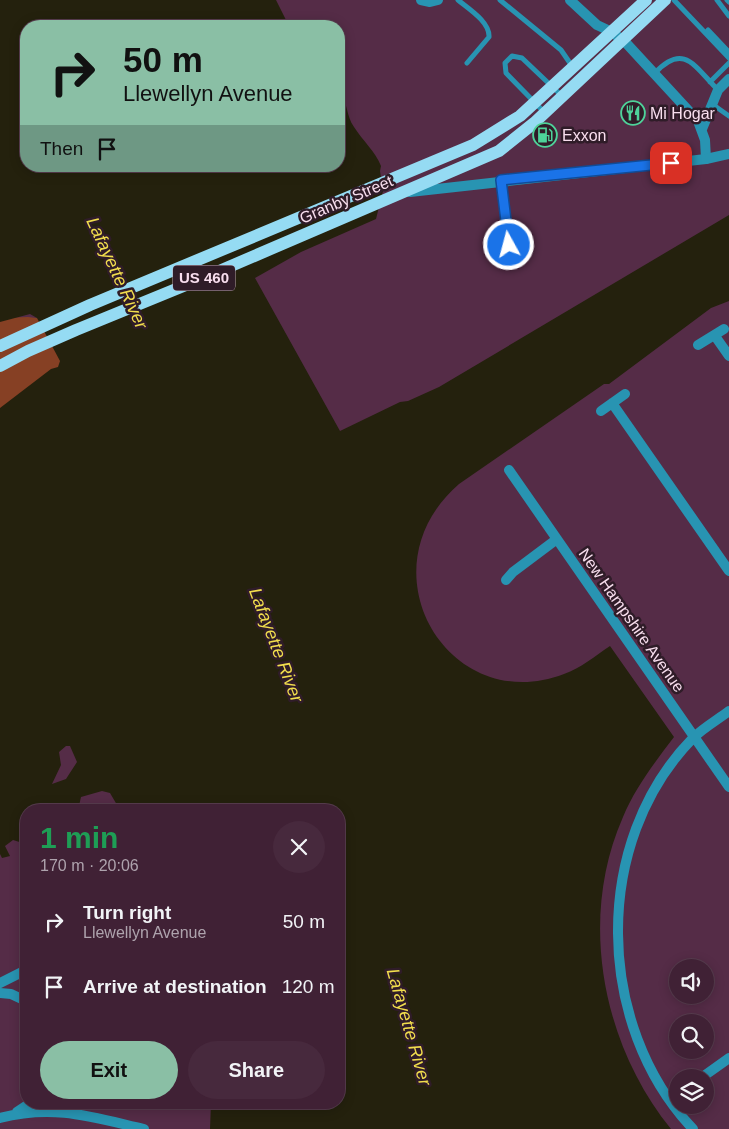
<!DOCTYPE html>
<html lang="en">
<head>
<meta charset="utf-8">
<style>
  :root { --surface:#402135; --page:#47293d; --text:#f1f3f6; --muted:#aea3ad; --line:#593e50; --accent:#8abfa5 }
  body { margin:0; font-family:Helvetica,sans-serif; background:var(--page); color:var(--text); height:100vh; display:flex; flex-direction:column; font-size:19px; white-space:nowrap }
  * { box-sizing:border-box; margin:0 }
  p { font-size:16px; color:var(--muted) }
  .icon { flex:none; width:28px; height:28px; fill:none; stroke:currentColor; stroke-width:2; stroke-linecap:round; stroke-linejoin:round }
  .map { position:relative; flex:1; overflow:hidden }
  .drawer { position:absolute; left:20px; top:804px; width:325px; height:305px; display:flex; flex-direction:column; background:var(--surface); border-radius:20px; box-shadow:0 2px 12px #0003,0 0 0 1px var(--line) }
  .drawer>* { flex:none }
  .hud { position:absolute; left:20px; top:20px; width:325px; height:152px; border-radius:20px; box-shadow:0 2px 12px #0003,0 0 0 1px var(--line); background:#8abfa5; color:#111; overflow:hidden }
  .fabs { position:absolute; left:669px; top:959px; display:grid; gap:10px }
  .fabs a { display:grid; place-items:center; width:45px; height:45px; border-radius:50%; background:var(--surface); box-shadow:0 2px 12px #0003,0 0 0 1px var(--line); font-size:25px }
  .pin { position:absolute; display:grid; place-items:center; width:42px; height:42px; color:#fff; margin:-21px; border-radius:10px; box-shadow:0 2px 8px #0006 }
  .me { position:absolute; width:55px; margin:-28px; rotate:353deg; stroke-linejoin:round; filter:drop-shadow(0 0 4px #0008) }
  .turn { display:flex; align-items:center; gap:18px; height:105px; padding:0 20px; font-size:22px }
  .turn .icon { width:65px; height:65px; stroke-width:2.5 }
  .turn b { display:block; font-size:35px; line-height:42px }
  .then { display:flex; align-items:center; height:48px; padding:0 20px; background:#0003; gap:10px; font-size:19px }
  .round { display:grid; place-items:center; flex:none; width:52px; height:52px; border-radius:26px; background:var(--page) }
  .head { display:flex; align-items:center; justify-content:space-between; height:85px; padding:0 20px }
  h1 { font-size:30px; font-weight:700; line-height:38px; color:#1e9e55 }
  .button { display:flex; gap:10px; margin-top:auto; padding:10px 20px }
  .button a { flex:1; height:58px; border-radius:30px; background:var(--accent); color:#111; font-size:20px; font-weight:700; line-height:58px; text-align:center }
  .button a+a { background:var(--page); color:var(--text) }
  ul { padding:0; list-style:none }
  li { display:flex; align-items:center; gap:15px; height:65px; padding:0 20px }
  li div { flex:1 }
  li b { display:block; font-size:19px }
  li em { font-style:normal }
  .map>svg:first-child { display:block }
</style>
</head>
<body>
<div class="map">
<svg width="729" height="1129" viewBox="0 0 729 1129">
  <rect width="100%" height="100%" fill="#552c47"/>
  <path fill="#864024" d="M28,317L52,320L63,371L0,421V318Z"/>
  <path fill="#24210d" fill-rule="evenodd" d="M0,0H276L289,26H26V166H339V91C348,102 346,116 354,127C363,141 375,151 381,166L380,171L383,191L376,219L301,252L255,278L340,431L400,402L408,401L439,387L729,215V301L711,308L609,384H604L459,484C360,570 449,718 564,674C581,668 595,656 610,646L674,737C655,762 635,788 623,817C578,919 602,1044 671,1129H210L211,1103L339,1102V810H120L110,793L102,791L81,797L78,810H26V844L13,840L5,846L10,856L2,858L0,854V408L51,369L58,367L60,361L37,318L30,314L0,322ZM66,746H70L77,762L66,779L52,784L61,765L59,752Z"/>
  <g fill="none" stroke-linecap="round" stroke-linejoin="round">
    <path stroke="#2894b2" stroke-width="5" d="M458,0C469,9 490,22 489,37L467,63
      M500,0L561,50L572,66
      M674,0L729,58
      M717,0L729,16
      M727,0L729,2
      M708,30L729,52
      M655,73C684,42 695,67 718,90
      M710,82L729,63
      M712,104L729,116
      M545,113L506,73L505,63L512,56L522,58L562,96
      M501,181L509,245"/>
    <path stroke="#2894b2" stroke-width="10" d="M421,0L430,2L438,0
      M570,0L597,25L612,32L627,44L698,121L705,140L706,159
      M702,129L718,90L729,79
      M715,336L729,356
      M698,345L724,329
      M612,403L729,571
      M601,411L625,394
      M509,470L729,787
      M506,580L513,572L557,539
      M0,983L26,970
      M0,993L11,994L26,1001
      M701,1078L729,1058
      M17,1112L32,1102
      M0,1118C54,1104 92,1117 144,1129
      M693,1129C595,1025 591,842 693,738C703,728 717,720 729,711"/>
    <path stroke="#2894b2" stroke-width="10" d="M410,192L706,159L729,154"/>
    <path stroke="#95dbf3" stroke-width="12" d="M0,346L90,305L473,145L520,116L646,0
      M0,366L28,351L76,330L203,278L499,151L534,123L665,0"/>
  </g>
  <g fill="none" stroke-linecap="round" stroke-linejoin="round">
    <g stroke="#114b97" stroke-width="12">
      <path id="route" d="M509,245L501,180L671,163"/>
    </g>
    <use href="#route" stroke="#1a73e8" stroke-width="9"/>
  </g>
  <defs>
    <g id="restaurant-ring" transform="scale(1.25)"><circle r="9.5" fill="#2f1c28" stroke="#4ed39a" stroke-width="1.5"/><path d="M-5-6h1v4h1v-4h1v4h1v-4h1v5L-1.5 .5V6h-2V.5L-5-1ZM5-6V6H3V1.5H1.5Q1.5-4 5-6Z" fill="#4ed39a"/></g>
    <g id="fuel-ring" transform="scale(1.25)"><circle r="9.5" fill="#2f1c28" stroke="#4ed39a" stroke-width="1.5"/><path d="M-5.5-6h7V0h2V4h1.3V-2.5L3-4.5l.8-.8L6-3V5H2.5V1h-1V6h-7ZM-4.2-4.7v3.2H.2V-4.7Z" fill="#4ed39a"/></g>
  </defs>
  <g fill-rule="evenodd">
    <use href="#restaurant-ring" x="633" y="113"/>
    <use href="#fuel-ring" x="545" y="135"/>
  </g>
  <g text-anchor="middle" stroke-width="5" stroke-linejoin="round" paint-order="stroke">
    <rect fill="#2f1c28" stroke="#bca4b3" stroke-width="1" x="173" y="265.5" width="62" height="25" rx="4"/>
    <g font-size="15" font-weight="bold" fill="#f8deee">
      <text x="204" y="283">US 460</text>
    </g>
    <g font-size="16" fill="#f8deee" stroke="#2f1c28" text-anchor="start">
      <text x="650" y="119">Mi Hogar</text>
      <text x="562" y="141">Exxon</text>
    </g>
    <g font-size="16" fill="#f8deee" stroke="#2f1c28">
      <text transform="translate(346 199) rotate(-23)" y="6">Granby Street</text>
      <text transform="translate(632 620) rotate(55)" y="6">New Hampshire Avenue</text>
    </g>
    <g font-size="18" font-style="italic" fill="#f1dd4d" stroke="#2f1c28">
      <text transform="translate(117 273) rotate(65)" y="6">Lafayette River</text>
      <text transform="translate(276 645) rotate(69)" y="6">Lafayette River</text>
      <text transform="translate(409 1027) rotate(74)" y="6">Lafayette River</text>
    </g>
  </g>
</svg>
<div class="fabs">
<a><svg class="icon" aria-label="sound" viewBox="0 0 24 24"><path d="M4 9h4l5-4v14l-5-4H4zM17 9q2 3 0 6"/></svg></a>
<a><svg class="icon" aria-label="search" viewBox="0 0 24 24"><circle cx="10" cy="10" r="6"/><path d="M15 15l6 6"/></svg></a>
<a><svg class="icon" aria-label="layers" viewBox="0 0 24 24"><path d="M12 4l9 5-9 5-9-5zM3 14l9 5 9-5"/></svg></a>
</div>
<div class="pin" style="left:671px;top:163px;background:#d93025"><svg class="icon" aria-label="arrive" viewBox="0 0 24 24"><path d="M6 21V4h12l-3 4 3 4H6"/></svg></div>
<svg class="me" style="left:509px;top:245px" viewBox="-20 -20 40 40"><circle r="17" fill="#1a73e8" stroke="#fff" stroke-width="3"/><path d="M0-11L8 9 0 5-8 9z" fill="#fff"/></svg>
<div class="hud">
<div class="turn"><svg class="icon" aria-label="right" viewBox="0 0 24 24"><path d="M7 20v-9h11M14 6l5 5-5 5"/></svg><div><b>50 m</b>Llewellyn Avenue</div></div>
<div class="then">Then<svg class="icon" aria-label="arrive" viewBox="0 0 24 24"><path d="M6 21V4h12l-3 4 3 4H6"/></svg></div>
</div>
<section class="drawer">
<div class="head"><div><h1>1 min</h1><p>170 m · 20:06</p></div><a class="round"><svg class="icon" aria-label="close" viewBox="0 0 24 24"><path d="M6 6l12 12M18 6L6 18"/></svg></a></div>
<ul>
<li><svg class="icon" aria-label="right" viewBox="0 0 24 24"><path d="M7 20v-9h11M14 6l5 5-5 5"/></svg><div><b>Turn right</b><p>Llewellyn Avenue</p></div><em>50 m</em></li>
<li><svg class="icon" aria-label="arrive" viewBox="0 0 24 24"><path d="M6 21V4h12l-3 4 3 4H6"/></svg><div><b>Arrive at destination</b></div><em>120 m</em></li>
</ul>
<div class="button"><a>Exit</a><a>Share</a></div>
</section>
</div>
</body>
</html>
